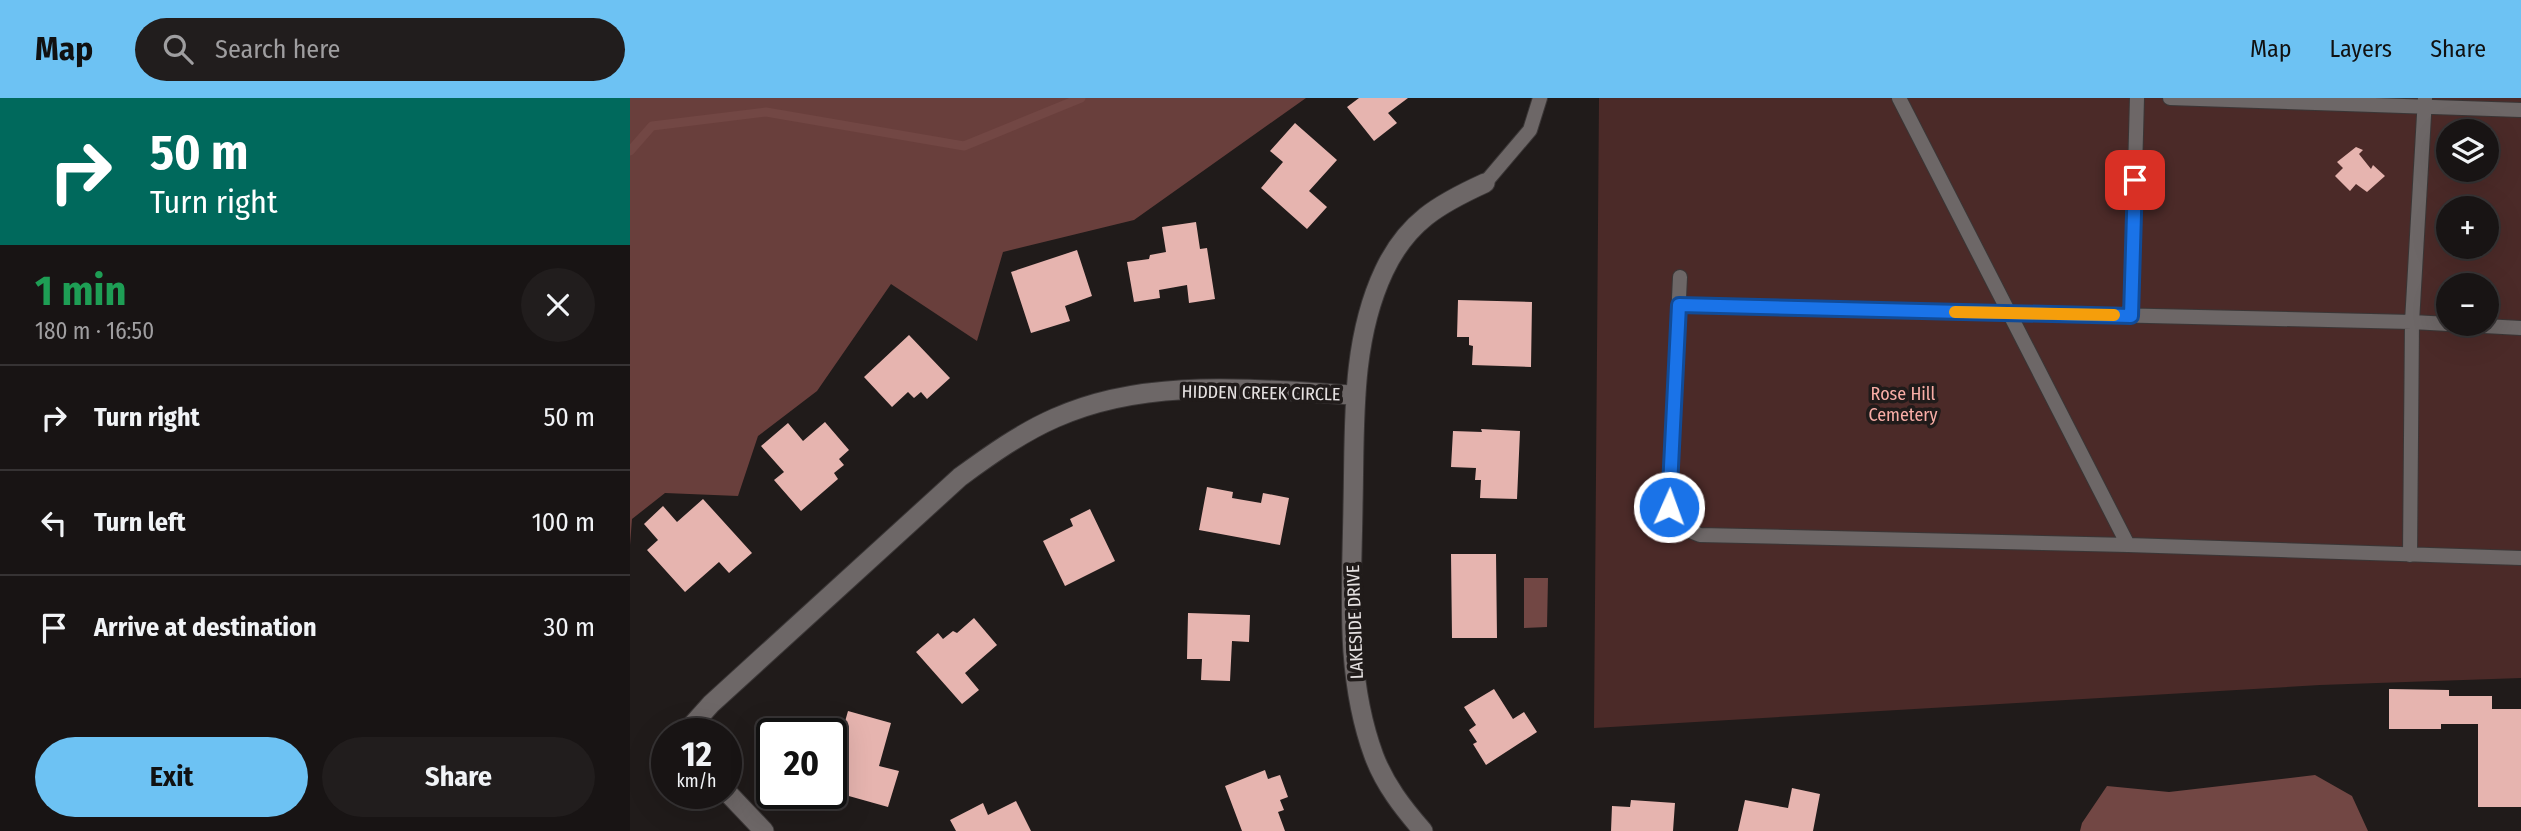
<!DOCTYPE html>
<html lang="en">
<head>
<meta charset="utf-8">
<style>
  :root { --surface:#181414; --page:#211d1d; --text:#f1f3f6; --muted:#9f9ea0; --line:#363334; --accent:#6dc2f3 }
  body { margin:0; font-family:"Fira Sans Condensed",sans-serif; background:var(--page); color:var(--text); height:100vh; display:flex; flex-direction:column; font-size:26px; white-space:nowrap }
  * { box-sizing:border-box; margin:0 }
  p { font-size:23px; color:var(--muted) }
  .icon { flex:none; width:38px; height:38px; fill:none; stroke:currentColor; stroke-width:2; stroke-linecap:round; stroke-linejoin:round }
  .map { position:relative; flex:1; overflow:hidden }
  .sheet { display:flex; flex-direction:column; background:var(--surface); width:630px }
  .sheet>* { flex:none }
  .hud { background:#00695c; color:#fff; overflow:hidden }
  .controls { position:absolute; left:1806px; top:21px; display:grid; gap:14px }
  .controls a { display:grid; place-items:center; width:63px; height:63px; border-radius:50%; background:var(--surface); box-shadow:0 7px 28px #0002,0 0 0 2px var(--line); font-size:35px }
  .speed { position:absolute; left:21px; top:620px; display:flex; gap:14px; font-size:35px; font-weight:700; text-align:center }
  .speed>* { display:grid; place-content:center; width:91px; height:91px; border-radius:50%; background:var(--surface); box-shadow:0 7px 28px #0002,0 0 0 2px var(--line); line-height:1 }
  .speed small { font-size:18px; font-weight:400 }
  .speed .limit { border:4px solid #111; border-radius:10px; background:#fff; color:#111 }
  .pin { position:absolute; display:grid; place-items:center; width:60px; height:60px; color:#fff; margin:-30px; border-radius:14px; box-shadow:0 4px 10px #0006 }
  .me { position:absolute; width:77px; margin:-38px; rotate:2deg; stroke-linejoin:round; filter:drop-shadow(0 0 5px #0008) }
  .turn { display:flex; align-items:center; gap:24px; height:147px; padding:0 35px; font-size:32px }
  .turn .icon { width:91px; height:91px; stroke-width:2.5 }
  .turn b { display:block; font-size:49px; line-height:60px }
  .round { display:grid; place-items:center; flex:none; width:74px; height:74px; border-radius:37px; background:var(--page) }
  .overview { display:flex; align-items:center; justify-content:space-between; height:119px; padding:0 35px }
  h1 { font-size:42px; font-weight:700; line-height:52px; color:#1e9e55 }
  .action { display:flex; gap:14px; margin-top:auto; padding:14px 35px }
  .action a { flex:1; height:80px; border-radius:42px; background:var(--accent); color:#111; font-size:28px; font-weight:700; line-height:80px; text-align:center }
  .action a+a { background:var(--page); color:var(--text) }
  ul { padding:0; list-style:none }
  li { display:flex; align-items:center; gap:21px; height:105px; padding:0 35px; border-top:2px solid var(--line) }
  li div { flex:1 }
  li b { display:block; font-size:26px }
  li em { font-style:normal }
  header { display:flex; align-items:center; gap:42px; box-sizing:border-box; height:98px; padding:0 35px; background:var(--accent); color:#111 }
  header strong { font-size:33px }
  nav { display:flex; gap:38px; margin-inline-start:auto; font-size:24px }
  .search { width:490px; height:63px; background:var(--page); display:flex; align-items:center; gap:18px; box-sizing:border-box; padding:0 24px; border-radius:38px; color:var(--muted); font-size:26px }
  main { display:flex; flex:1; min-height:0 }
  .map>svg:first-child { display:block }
</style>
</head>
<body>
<header>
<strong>Map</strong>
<div class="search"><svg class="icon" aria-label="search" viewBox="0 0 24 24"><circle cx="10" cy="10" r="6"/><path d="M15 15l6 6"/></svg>Search here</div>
<nav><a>Map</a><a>Layers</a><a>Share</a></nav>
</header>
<main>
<section class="sheet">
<div class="hud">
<div class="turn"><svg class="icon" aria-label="right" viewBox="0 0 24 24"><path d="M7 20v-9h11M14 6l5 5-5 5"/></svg><div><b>50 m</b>Turn right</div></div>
</div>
<div class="overview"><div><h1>1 min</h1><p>180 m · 16:50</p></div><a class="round"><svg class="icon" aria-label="close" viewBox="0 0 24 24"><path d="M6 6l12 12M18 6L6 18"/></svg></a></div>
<ul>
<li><svg class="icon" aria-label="right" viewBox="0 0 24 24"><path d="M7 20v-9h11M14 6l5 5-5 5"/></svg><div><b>Turn right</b></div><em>50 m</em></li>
<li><svg class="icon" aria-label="left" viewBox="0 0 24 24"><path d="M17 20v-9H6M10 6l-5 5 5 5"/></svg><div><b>Turn left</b></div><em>100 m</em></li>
<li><svg class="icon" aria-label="arrive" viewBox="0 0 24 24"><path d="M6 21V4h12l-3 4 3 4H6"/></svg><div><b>Arrive at destination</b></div><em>30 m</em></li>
</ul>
<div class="action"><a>Exit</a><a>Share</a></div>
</section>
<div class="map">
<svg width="1891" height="733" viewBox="0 0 1891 733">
  <rect width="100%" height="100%" fill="#201b1a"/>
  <path fill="#4b2a28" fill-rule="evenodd" d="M969,0H1891V580L1690,587L964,630ZM1818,33H1857V72H1818ZM1818,110H1857V149H1818ZM1818,187H1857V226H1818Z"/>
  <path fill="#693f3c" d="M0,0H676L504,122L373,154L347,243L261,186L187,293L128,338L108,398L35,395L2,421L0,447Z"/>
  <path fill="#724744" d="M894,480H918L917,529L894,530Z
    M1685,677L1722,698L1738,733H1450L1452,725L1477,688L1539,694Z"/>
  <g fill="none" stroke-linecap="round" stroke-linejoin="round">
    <path stroke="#724744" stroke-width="9" d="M0,53L22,28L136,14L334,48L451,0"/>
  </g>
  <path fill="#e6b4af" d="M729,0H778L758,15L767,25L744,43L717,9Z
    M665,25L707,62L679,93L697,109L677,131L631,90L653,64L640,53Z
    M1726,49L1733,52L1729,56L1741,71L1743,67L1755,78L1737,94L1726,86L1720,93L1705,78L1713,70L1707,64Z
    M566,124L570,151L577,150L585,201L559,205L557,187L529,192L530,200L504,204L497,164L519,161L520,157L536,154L532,129Z
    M447,152L462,198L435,208L440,223L401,235L381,174Z
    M828,202L902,204L901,269L842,267L843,248L839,247V239H827Z
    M279,237L320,280L297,301L291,294L284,300L278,294L262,309L234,279Z
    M195,324L219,352L209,361L214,367L204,375L208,381L171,413L144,382L154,374L131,348L158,325L173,343Z
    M851,331L890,333L887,401L850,400L851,382H845L846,370L821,369L823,333L852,334Z
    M577,389L603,394L602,400L631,405L633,395L659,400L650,447L569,432Z
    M73,401L122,455L99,475L89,464L55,494L17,452L28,442L14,426L33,408L47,424Z
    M460,411L485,463L435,488L413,443L443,428L440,421Z
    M821,456H866L867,540H822Z
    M558,515L620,517L619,544L602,543L600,583L571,582L572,561H557Z
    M344,520L367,547L335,575L349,592L332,606L286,554L308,535L313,541L323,533L327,535Z
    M864,591L883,621L894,614L907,634L856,667L843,646L847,644L839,632L846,627L834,609Z
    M1759,591L1819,592V598H1862V611H1891V709H1848V626H1811V631H1759Z
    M218,613L261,625L249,668L269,673L258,709L201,693V654L203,648L207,652Z
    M635,672L638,681L650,677L658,699L650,702L654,712L648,714L655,733H612L595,688Z
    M1162,690L1190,696L1183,733H1108L1115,702L1158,710Z
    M1001,702L1045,705L1043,733H981L982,708L1000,709Z
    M386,703L401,733H326L320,722L353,705L358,717Z"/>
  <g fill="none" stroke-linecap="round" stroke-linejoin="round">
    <g stroke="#3a3636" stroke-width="16">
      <path id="service" d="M1269,0L1498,447
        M1540,0L1891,12
        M855,85L900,32L910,0
        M1050,179L1039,409C1045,426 1054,431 1070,437L1498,447L1891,460
        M1049,207L1782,224L1891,230
        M1501,217L1507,0
        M1780,457L1782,224L1795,0"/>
    </g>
    <g stroke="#3a3636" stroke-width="21">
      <path id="minor" d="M55,635L81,606L330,379C360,357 391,335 425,320C518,278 627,292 726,297
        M96,693L134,733
        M793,733C773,710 755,687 744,658C714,577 722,491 723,407C725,328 720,245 754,173C777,124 809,106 855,85"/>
    </g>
    <use href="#service" stroke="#6d6767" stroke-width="14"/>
    <use href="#minor" stroke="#6d6767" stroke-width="19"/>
  </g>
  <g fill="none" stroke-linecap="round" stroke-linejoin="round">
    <g stroke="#114b97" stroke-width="18">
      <path id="route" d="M1039,409L1049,207L1501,218L1505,82"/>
    </g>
    <use href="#route" stroke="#1a73e8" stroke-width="12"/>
    <path stroke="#f59e0b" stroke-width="12" d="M1325,214L1484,217"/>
  </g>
  <g text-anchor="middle" stroke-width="7" stroke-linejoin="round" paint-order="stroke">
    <g font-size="18" fill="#e6e2e2" stroke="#201b1a">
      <text transform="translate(631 295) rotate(1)" y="6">HIDDEN CREEK CIRCLE</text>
      <text transform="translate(725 524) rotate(-92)" y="6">LAKESIDE DRIVE</text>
    </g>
    <g font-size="18" fill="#f8ada6" stroke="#201b1a">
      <text x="1273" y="302">Rose Hill<tspan x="1273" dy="21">Cemetery</tspan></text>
    </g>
  </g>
</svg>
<div class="controls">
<a><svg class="icon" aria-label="layers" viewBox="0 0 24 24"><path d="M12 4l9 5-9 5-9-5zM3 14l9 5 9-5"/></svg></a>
<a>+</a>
<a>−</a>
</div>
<div class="speed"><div>12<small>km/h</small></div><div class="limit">20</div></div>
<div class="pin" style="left:1505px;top:82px;background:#d93025"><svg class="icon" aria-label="arrive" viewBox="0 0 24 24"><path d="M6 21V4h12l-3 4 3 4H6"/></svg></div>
<svg class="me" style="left:1039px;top:409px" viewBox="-20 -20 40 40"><circle r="17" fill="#1a73e8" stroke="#fff" stroke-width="3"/><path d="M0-11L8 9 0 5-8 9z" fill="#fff"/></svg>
</div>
</main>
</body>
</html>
